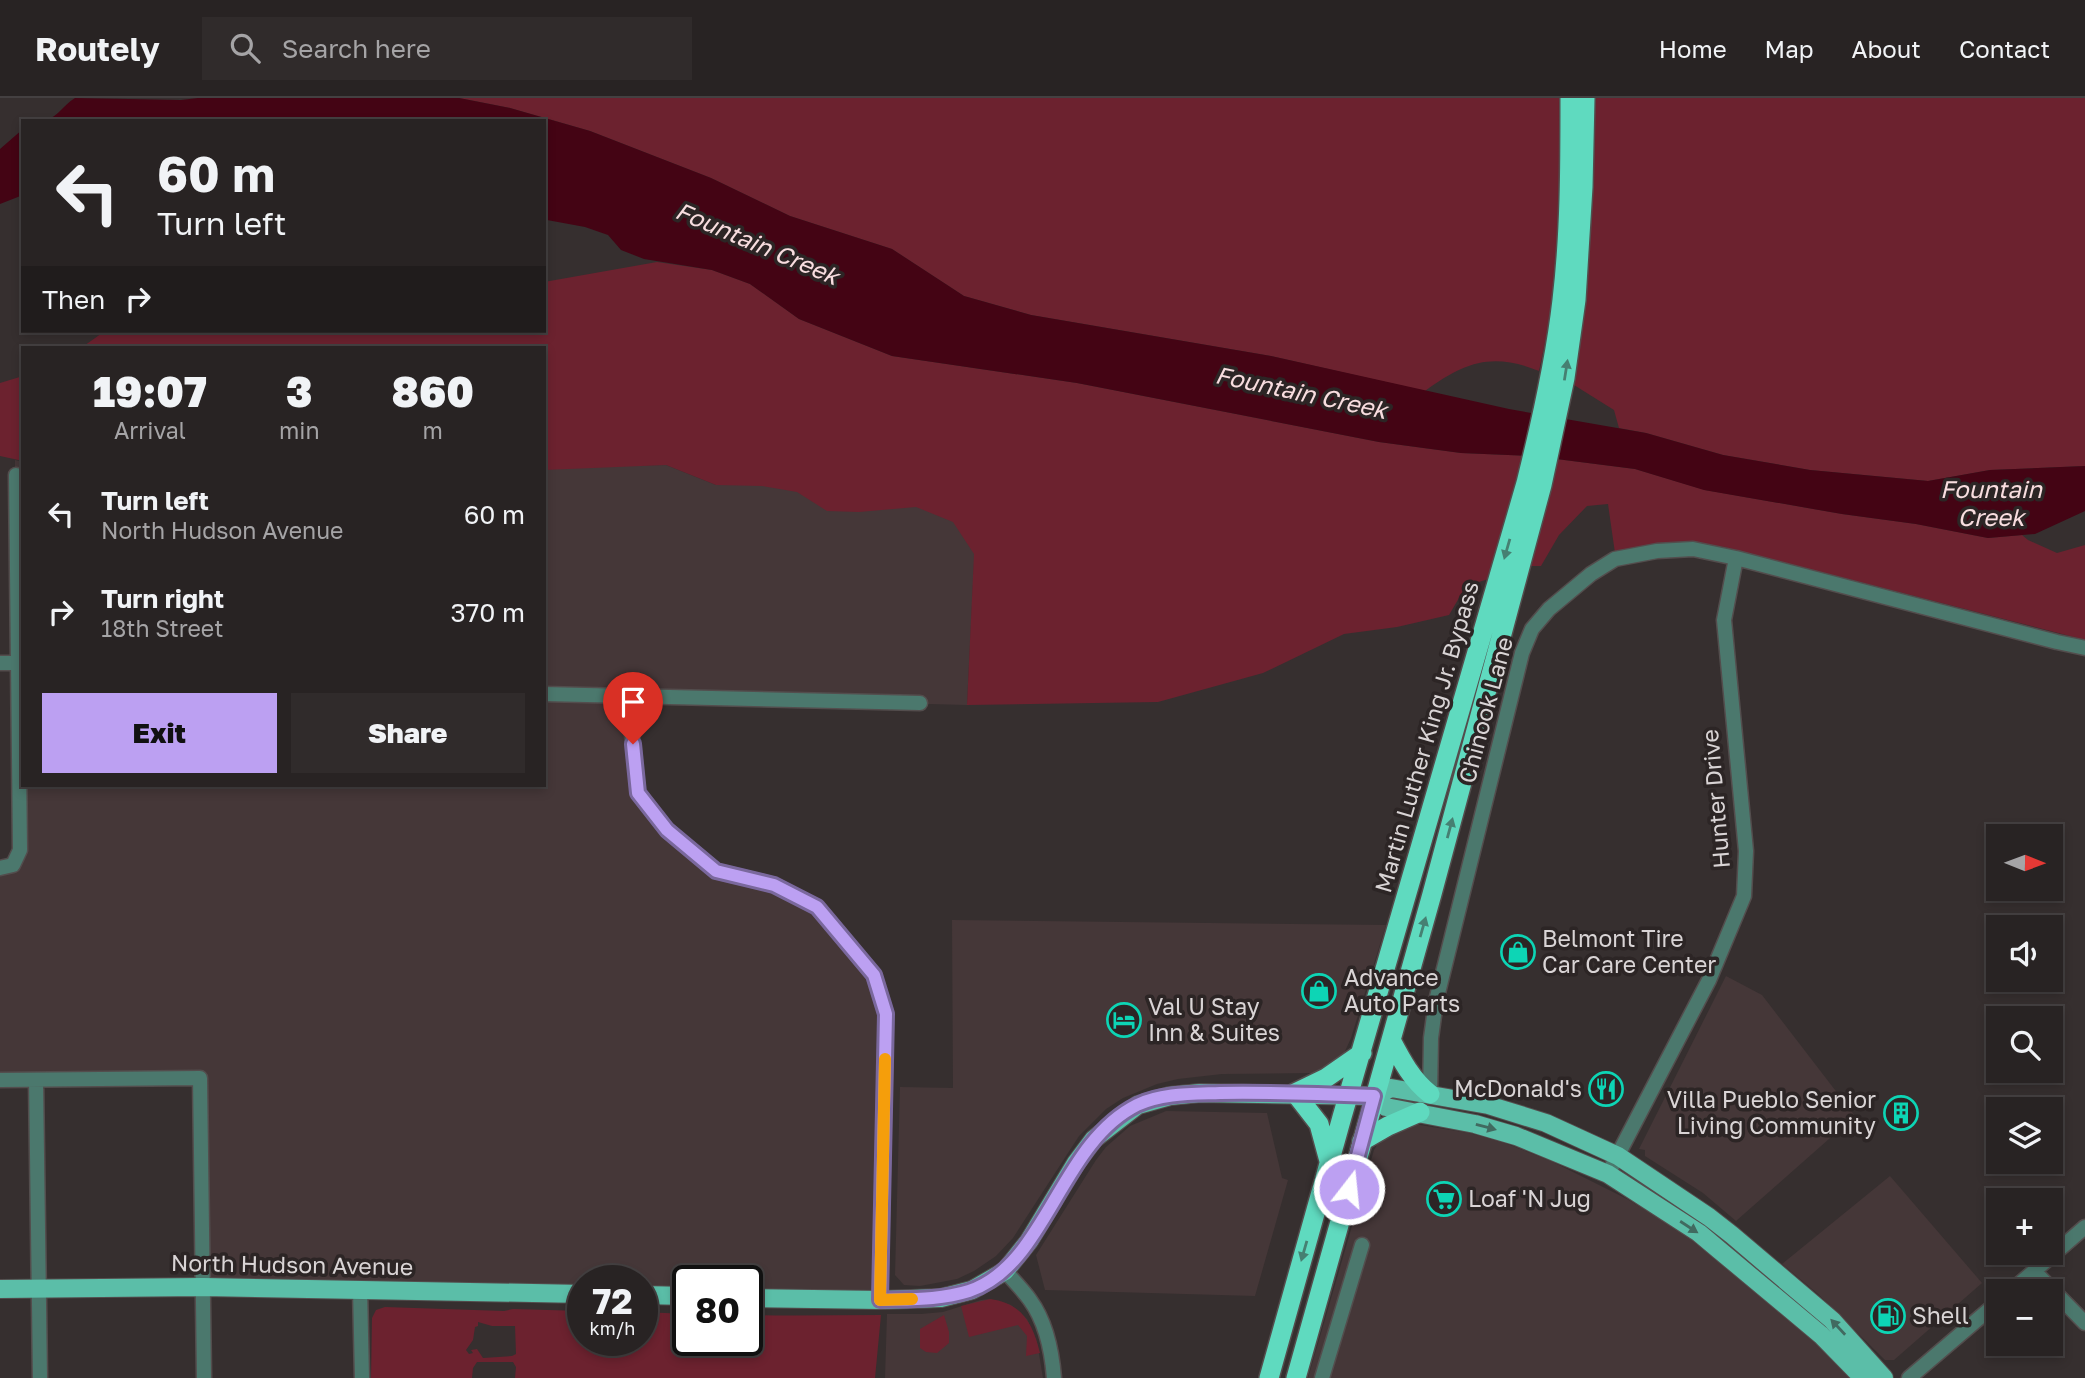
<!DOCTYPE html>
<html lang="en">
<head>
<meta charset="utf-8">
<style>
  :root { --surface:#282323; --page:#302b2b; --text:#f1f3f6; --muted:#a5a4a6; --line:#444041; --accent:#bca0f2 }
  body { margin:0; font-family:"Golos Text",sans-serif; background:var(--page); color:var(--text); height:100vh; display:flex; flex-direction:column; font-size:26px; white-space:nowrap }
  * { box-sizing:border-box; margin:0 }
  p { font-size:23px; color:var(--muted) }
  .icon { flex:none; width:38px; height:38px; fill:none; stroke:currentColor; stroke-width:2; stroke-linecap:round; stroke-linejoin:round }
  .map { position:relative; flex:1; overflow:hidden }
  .panel { position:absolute; left:21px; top:248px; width:525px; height:441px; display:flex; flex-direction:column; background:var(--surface); border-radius:0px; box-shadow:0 4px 10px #0003,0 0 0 2px var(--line) }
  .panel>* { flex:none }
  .guide { position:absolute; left:21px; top:21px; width:525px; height:214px; border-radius:0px; box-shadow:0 4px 10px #0003,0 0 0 2px var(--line); background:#282323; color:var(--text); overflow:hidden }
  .needle { width:46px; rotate:91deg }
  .controls { position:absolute; left:1986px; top:726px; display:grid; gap:14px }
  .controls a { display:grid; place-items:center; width:77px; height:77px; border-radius:0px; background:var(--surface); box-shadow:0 4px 10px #0003,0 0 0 2px var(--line); font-size:35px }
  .speed { position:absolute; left:567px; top:1167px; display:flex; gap:14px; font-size:35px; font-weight:700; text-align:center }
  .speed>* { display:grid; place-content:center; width:91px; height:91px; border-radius:50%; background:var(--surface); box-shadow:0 4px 10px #0003,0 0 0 2px var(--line); line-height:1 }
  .speed small { font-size:18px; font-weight:400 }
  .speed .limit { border:4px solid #111; border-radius:10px; background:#fff; color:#111 }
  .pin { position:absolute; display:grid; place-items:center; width:60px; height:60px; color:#fff; margin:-72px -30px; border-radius:50% 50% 50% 0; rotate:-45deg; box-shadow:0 0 7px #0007 }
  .pin .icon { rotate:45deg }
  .me { position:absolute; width:77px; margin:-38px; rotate:16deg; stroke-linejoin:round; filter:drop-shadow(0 0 5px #0008) }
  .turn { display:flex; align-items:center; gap:24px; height:147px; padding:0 21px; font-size:32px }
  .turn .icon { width:91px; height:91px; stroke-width:2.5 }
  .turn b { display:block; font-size:49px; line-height:60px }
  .then { display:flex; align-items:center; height:66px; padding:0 21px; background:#0003; gap:14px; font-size:26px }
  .eta { display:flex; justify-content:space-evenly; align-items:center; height:119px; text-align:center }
  .eta b { font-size:42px; font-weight:800; line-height:49px }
  .primary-button { display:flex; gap:14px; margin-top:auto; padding:14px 21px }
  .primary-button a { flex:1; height:80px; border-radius:0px; background:var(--accent); color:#111; font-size:28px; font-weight:800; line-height:80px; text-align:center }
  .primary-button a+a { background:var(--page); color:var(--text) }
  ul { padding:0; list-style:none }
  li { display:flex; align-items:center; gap:21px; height:98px; padding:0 21px }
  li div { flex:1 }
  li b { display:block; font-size:26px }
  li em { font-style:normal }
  header { display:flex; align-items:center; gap:42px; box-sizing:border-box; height:98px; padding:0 35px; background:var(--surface); border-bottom:2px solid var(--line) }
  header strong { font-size:33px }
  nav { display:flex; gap:38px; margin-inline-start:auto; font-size:24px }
  .search { width:490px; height:63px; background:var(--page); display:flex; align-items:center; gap:18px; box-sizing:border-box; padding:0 24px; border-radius:0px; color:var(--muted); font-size:26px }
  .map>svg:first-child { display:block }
</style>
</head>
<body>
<header>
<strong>Routely</strong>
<div class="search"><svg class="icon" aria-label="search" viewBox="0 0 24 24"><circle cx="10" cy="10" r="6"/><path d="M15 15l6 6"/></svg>Search here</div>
<nav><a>Home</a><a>Map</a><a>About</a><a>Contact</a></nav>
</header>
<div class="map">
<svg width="2085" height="1280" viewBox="0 0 2085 1280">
  <rect width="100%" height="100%" fill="#362f2f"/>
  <path fill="#453738" d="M15,362L23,364V688H544V369L666,367L716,387L978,386L967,607L629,598L638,695L716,773L817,809L874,877L886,916L880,1202L747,1200V1183H688V1198L642,1197V1183H583V1196L203,1189L200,980L0,982V770L13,767Z
    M952,822L1386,827L1351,940L1341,962L1325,971L1312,975L1222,976L1178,981L1157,986L1123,1000L1106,1011L1079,1038L1013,1140L996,1158L974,1173L957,1181L920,1188L904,1187L895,1177L900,989L953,990Z
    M1726,878L1762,897L1855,1018L1736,1123L1703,1095L1645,1058V1052L1639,1051Z
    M1166,1013L1267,1015L1282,1080L1288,1082L1255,1198L1045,1192L1036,1157L1096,1062L1106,1049L1130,1028Z
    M1414,1026L1469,1035L1500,1043L1551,1063L1627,1101L1701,1145L1806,1231L1854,1280H1308L1374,1052L1383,1037L1387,1040Z
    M1890,1078L1982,1185L1894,1262H1885L1818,1196L1782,1166Z
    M990,1201L1011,1207L1027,1221L1037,1244L1043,1280H885L887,1216H921L943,1214L981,1202Z"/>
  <path fill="#6c222f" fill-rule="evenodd" d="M459,0H1561V90L1554,202L1539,273C1492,254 1465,264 1425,293L1271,258L1031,217L964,198L892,151L790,118L711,80L590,33L510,10Z
    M1594,0H2085V368L1990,372L1928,383L1810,372L1723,357L1646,335L1619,330L1614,312L1574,287L1584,203L1594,82Z
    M657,164L712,172L750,186L799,221L892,258L1077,285L1379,344L1461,355L1533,358L1635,371L1705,392L1842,416L1916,426L1988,440L2022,437L2028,442L2057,455L2085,447V542L1724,449C1680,442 1657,446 1615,455L1608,406L1587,408L1559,437L1541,468H1530L1466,488L1449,517L1397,529L1344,536L1263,575L1158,604L967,607L974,456L953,424L916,409L859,414L827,413L797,394L762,388L716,387L666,367L544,372V250H81L105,233H544V184Z
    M23,278V363L0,358V285Z
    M990,1201C1022,1205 1033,1226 1040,1255L1026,1258L1027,1238L1018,1227L969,1239L961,1208Z
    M385,1209L504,1213L513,1211L583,1213V1242H642V1214L688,1216V1242H747V1217C792,1218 836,1217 881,1217L875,1280H515L516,1269L513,1264H477L473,1270L472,1280H371L372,1220L376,1212ZM478,1224L492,1228H515L516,1256L512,1258L483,1260L477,1251L471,1252L473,1255L469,1256L466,1252L473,1242L475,1229L478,1228Z
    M944,1217L949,1234V1245L937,1255L926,1254L920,1250V1231Z"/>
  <path fill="#440414" d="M75,0L181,2L198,0H459L510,10L590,33L711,80L790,118L892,151L964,198L1031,217L1271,258L1509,311L1646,335L1723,357L1810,372L1928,383L1990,372L2085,368V413L2035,436L1988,440L1916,426L1842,416L1704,392L1635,371L1533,358L1461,355L1379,344L1077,285L892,258L799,221L750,186L712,172L644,161L621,152L608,137L585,129L547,122L544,120V23H45C60,17 62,8 75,0Z
    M23,31V97L0,106V51Z"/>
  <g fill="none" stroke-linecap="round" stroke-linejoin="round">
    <g stroke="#534d4d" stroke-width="17">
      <path id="minor" d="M0,565H23
        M544,596L920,605
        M628,598L638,695L667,732L716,773L774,787L817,809L874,877L886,916L880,1202
        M0,770L13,767L20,752L16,377
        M0,982L200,980L204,1280
        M36,982L40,1280
        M1430,996L1431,940L1436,903L1522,555L1532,531L1549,511L1591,476L1615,461L1657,453L1693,451L1736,460L2057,544L2085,550
        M1608,1076L1709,882L1744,798L1746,753L1724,522L1736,460
        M1005,1173C1013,1182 1023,1192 1030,1202C1046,1224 1052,1254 1054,1280
        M2034,1173L2085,1225
        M360,1191L362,1280
        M2010,1194L2085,1129
        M1322,1280L1362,1147
        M1909,1280L1998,1204"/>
    </g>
    <g stroke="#534d4d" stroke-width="20">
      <path id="major" d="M1374,998L1386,1009L1475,1026L1516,1038L1608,1076L1699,1135L1718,1151L1821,1237L1863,1280
        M0,1191L203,1189L583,1196
        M642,1197L688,1198
        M747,1200L880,1202L941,1200L972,1192L1005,1173L1029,1143L1076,1065L1094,1041L1138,1007L1170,998L1200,995L1374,998L1391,990L1488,1007L1546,1025L1618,1058L1709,1119L1732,1137L1832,1222L1884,1280"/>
    </g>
    <g stroke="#534d4d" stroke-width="22">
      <path id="highway" d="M1391,942C1402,963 1412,982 1430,996
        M1362,1043L1388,1028L1420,1014
        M1329,1063L1319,1026L1295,995L1326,980L1362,955
        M1269,1280L1342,1019L1526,385C1541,325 1555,264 1562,202C1570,135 1570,67 1570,0
        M1296,1280L1432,796L1542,387L1565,280L1576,202L1583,89L1585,0"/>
    </g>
    <use href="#minor" stroke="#4b786d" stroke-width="14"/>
    <use href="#major" stroke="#5bbea8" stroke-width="18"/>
    <use href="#highway" stroke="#5fdabf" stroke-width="19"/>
  </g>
  <defs><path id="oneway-solid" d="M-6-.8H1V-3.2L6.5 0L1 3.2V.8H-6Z" transform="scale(1.75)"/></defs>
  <g fill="#468072">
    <use href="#oneway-solid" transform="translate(1566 272) rotate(-81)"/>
    <use href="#oneway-solid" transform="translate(1507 451) rotate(106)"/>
    <use href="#oneway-solid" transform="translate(1450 730) rotate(-75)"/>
    <use href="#oneway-solid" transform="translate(1423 829) rotate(-74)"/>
    <use href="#oneway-solid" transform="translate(1304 1153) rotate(106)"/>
  </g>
  <g fill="#416a60">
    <use href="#oneway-solid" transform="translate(1486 1029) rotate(15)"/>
    <use href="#oneway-solid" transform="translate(1689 1129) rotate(33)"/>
    <use href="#oneway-solid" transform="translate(1838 1229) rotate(-133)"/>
  </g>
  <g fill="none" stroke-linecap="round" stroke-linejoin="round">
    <g stroke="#7a689d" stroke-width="18">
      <path id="route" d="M633,646L638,695L667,732L716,773L774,787L817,809L874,877L886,916L880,1202C911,1201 940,1202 969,1193C1047,1167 1059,1046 1137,1007C1162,995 1193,996 1220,995C1272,994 1323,996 1374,998L1349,1091"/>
    </g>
    <use href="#route" stroke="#bca0f2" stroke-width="12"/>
    <path stroke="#f59e0b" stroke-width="12" d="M885,961L880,1202L912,1201"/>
  </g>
  <defs>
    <g id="shop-ring" transform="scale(1.75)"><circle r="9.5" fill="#2c2525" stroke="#0dd5b5" stroke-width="1.5"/><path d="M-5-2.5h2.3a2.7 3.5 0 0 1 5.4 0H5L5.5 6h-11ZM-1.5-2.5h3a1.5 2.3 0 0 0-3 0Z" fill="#0dd5b5"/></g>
    <g id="hotel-ring" transform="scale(1.75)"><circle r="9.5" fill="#2c2525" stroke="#0dd5b5" stroke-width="1.5"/><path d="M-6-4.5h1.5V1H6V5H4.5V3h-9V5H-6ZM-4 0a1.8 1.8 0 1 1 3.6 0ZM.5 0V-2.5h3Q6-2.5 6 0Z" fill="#0dd5b5"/></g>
    <g id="restaurant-ring" transform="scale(1.75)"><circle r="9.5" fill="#2c2525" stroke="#0dd5b5" stroke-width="1.5"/><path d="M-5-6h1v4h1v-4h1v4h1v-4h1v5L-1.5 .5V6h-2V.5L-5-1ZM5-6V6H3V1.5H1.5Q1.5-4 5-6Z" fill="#0dd5b5"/></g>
    <g id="building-ring" transform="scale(1.75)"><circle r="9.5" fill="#2c2525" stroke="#0dd5b5" stroke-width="1.5"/><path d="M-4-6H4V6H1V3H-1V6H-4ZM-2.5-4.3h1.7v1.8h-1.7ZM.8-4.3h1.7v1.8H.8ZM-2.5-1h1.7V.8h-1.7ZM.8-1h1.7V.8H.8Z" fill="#0dd5b5"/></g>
    <g id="supermarket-ring" transform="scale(1.75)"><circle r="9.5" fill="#2c2525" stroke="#0dd5b5" stroke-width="1.5"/><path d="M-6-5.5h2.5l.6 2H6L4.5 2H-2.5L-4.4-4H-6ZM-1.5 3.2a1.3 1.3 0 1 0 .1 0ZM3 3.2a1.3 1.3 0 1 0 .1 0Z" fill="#0dd5b5"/></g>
    <g id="fuel-ring" transform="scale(1.75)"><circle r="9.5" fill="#2c2525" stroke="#0dd5b5" stroke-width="1.5"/><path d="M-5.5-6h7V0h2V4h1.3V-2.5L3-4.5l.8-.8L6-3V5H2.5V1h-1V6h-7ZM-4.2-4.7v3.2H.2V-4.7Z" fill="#0dd5b5"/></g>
  </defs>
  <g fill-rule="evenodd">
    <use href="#shop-ring" x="1518" y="854"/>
    <use href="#shop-ring" x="1319" y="893"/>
    <use href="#hotel-ring" x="1124" y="922"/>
    <use href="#restaurant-ring" x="1606" y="991"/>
    <use href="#building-ring" x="1901" y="1015"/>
    <use href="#supermarket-ring" x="1444" y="1101"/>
    <use href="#fuel-ring" x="1888" y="1218"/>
  </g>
  <g text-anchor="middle" stroke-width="7" stroke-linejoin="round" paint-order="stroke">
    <g font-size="23" fill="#d9d4d5" stroke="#2c2525">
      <text transform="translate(1486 612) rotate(-75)" y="8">Chinook Lane</text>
      <text transform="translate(1427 639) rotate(-74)" y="8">Martin Luther King Jr. Bypass</text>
      <text transform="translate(1716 701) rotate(-95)" y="8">Hunter Drive</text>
      <text transform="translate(292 1167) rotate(1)" y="8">North Hudson Avenue</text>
    </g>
    <g font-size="23" fill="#d9d4d5" stroke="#2c2525" text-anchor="start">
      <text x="1542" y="849">Belmont Tire<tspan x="1542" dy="26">Car Care Center</tspan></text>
      <text x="1344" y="888">Advance<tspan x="1344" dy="26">Auto Parts</tspan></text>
      <text x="1148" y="917">Val U Stay<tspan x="1148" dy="26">Inn &amp; Suites</tspan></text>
      <text x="1582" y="999" text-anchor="end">McDonald's</text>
      <text x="1876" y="1010" text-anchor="end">Villa Pueblo Senior<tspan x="1876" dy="26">Living Community</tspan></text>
      <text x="1468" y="1109">Loaf 'N Jug</text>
      <text x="1912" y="1226">Shell</text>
    </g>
    <g font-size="24" font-style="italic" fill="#f8dddf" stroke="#2c2525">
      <text transform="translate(757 146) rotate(23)" y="8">Fountain Creek</text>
      <text transform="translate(1301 295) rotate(12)" y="8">Fountain Creek</text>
      <text x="1991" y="400">Fountain<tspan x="1991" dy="28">Creek</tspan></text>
    </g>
  </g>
</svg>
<div class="controls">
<a><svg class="needle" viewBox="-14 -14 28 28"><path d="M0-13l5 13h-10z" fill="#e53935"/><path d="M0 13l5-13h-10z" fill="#a5a4a6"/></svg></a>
<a><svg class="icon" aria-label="sound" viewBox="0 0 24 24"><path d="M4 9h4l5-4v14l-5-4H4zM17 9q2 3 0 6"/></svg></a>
<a><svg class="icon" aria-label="search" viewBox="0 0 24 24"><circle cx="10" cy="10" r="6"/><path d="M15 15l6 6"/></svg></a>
<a><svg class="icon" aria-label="layers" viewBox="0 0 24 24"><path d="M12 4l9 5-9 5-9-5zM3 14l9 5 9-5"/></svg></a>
<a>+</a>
<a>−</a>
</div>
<div class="speed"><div>72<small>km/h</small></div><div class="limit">80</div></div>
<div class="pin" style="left:633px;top:646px;background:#d93025"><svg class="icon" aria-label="arrive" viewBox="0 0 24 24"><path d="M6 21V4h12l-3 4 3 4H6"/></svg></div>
<svg class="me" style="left:1349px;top:1091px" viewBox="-20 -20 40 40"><circle r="17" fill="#bca0f2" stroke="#fff" stroke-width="3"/><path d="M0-11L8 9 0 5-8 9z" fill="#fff"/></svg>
<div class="guide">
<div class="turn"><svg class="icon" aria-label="left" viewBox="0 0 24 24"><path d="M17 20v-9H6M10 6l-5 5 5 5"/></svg><div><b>60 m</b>Turn left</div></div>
<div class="then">Then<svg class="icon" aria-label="right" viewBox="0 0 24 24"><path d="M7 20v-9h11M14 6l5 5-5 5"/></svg></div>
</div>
<section class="panel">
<div class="eta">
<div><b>19:07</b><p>Arrival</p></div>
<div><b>3</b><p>min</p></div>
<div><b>860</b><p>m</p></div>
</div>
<ul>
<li><svg class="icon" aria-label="left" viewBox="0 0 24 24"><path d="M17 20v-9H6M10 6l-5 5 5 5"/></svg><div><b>Turn left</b><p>North Hudson Avenue</p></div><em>60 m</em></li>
<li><svg class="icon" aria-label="right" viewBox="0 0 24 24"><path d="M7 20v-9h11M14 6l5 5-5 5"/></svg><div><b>Turn right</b><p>18th Street</p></div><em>370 m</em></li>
</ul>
<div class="primary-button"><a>Exit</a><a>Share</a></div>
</section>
</div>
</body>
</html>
